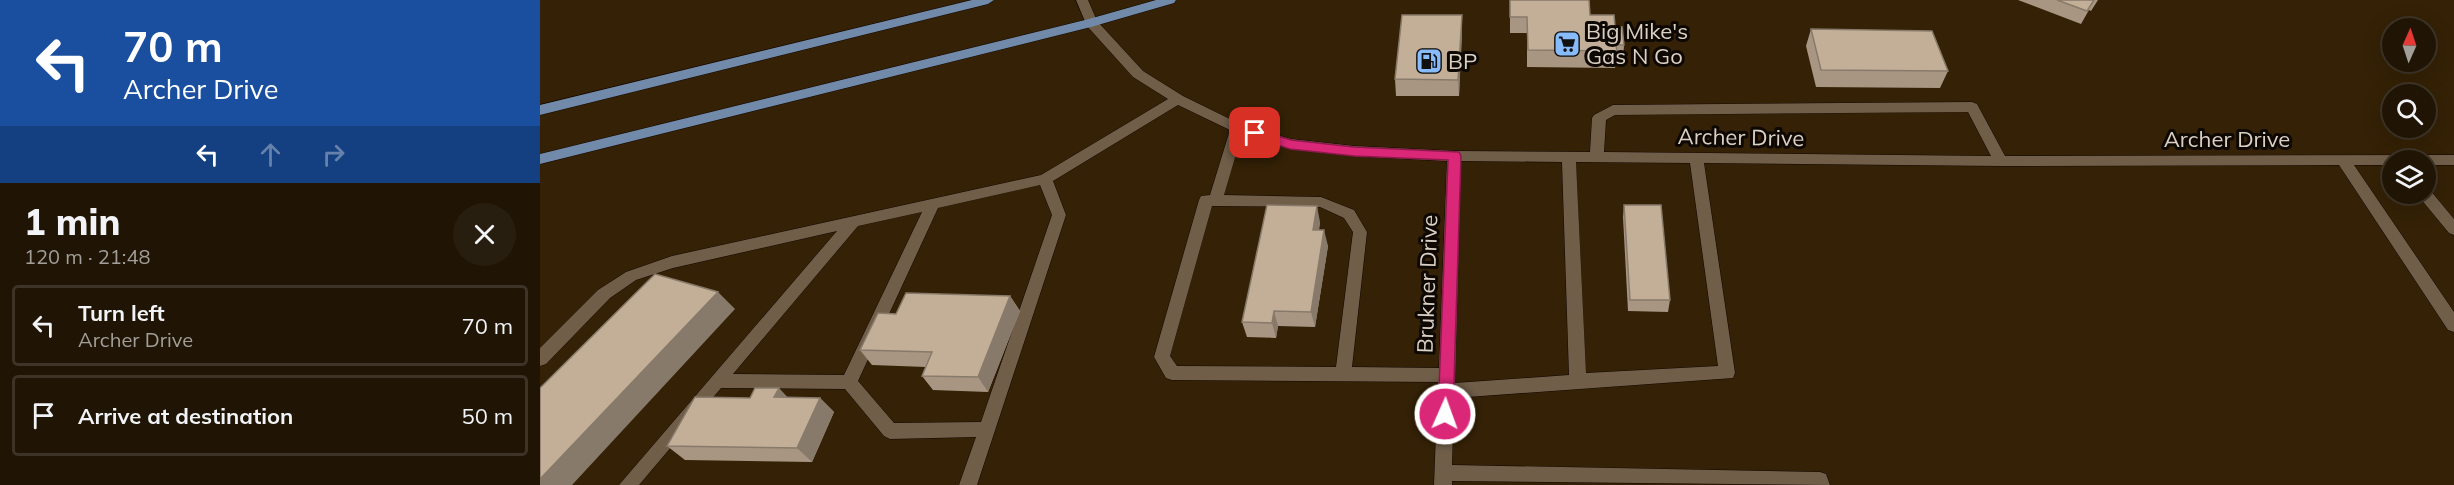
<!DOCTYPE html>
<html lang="en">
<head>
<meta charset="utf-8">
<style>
  :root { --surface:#201505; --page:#281e0f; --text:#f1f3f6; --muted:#a29f9a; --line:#3d3427 }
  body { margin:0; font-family:Mulish,sans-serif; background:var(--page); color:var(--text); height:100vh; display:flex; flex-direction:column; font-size:22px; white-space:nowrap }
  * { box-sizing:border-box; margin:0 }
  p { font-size:20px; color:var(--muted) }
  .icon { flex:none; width:33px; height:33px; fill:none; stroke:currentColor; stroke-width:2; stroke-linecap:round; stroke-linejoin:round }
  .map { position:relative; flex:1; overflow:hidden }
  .sheet { display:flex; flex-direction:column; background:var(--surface); width:540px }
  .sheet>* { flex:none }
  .top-card { background:#1a4fa0; color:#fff; overflow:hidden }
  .needle { width:39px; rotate:3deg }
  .controls { position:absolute; left:1842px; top:18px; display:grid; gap:12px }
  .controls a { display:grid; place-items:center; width:54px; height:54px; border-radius:50%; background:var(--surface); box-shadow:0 6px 24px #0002,0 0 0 2px var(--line); font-size:30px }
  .pin { position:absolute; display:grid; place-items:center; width:51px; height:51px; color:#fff; margin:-26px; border-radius:12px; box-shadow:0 3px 9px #0006 }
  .me { position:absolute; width:66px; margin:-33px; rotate:2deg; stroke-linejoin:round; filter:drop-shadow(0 0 4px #0008) }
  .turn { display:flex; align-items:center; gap:21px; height:126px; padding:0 24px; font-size:27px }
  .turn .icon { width:78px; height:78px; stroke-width:2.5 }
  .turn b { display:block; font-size:42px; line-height:51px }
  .lanes { display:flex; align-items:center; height:57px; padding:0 24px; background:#0003; justify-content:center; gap:30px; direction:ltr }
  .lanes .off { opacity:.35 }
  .round { display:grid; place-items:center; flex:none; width:63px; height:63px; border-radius:32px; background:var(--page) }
  .head { display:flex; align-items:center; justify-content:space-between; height:102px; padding:0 24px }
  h1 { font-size:36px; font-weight:800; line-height:45px }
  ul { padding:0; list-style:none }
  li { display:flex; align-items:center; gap:18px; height:81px; margin:0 12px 9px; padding:0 12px; border:3px solid var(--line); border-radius:6px }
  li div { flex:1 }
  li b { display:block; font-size:22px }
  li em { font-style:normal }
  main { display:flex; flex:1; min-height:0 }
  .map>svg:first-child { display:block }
</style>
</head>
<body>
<main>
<section class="sheet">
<div class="top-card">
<div class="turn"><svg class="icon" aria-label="left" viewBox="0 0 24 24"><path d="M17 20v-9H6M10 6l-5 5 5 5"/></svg><div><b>70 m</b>Archer Drive</div></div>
<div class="lanes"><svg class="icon" aria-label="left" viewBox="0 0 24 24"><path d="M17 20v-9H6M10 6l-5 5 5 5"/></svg><svg class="icon off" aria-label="ahead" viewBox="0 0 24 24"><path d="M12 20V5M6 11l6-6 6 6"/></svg><svg class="icon off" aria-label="right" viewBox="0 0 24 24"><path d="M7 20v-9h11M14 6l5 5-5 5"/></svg></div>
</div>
<div class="head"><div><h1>1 min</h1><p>120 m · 21:48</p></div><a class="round"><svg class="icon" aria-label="close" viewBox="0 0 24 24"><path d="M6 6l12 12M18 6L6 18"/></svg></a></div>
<ul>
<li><svg class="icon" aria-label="left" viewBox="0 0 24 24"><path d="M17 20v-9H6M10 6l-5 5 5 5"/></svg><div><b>Turn left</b><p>Archer Drive</p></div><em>70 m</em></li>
<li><svg class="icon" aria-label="arrive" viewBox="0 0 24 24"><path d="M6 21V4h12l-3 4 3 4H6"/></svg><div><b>Arrive at destination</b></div><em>50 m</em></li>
</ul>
</section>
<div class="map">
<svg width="1914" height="485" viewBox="0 0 1914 485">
  <rect width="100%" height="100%" fill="#2a1c07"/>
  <path fill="#342106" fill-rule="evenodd" d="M0,0H1914V485H0ZM1852,28H1886V62H1852ZM1852,94H1886V128H1852ZM1852,160H1886V194H1852Z"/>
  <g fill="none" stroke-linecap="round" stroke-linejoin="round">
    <g stroke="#120600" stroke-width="1">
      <path id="minor" d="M536,0H548L557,21L603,71L643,96L702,125L751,139L814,146L914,151L1050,152L1052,118L1054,115L1073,105L1432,102L1437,104L1465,156L1914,155V165H1886V160H1852V165H1814L1914,312V332L1908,330L1799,165L1461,166L1164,163L1195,373L1193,378L914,398L912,465L1280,472L1286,474L1290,485L912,481V485H894L898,382L632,380L626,378L614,357L659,200L661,196L670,195L690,130L638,105L513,181L526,215L437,485H419L436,437L350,439L344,436L305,389L181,388L99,485H79L297,231L133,268L96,280L70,298L6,364L0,366V348L58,290L86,272L132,256L501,175L628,99L593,77L547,26ZM1428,112L1451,156L1064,152L1066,120L1075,115ZM702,134L751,149L814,156L907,161L899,368L812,367L827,232L814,210L781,197L684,195ZM921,161L1022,162L1029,375L915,383ZM1036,162L1150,163L1178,366L1046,373ZM500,185L512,215L441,422L354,423L318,381L398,208ZM672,206L780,207L804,218L813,232L796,367L637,366L630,356ZM382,212L304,375L193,374L318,226Z
        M1886,189L1890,190L1914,219V235L1909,233L1880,198L1878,194H1886Z"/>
    </g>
    <g stroke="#120600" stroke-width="1">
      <path id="major" d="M432,0H454L448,4L0,115V105Z
        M616,0H636L634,3L551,27L0,164V154L549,19Z"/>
    </g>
    <use href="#minor" fill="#705e49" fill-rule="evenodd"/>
    <use href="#major" fill="#728aa9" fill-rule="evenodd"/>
  </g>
  <path fill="#a89683" d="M970,0L1050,15L1075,26L1084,45L1083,61H1076L1075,68L987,67V33H970Z
    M1478,0H1558L1551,11L1549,10L1541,24Z
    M922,15V32L919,96H856L855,79Z
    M1271,29L1408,71L1400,88L1276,87L1266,46Z
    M1084,205L1130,300L1128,312L1088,311L1083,217Z
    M780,222L779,230L788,246L775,327L738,326L736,338L707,337L702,322Z
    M470,296L480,311L448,392L393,390L382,376L386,367L332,365L320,350L356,314Z
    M247,397L280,398L294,412L272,462L145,460L127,446L210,398Z"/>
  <path fill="#887a6a" d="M922,15V32L919,96L918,80Z
    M777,206L780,222L776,246L773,230Z
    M784,230L788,246L775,327L771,312Z
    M178,292L195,309L32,485H0V479Z
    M470,296L480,311L448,392L438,377Z
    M734,311L738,326L736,338L732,323Z
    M239,388L253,403L234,397Z
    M280,398L294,412L272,462L257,448Z"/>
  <path fill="#c3af98" stroke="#887a6a" stroke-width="1.5" d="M970,0H1049L1050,15H1074L1075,26L1082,27L1084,45H1076L1077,51L988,50L987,17H970Z
    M1517,0H1554L1547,11Z
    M862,15H922L918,80L855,79Z
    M1271,29L1392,31L1408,71L1281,70Z
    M727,205L777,206L773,230H784L771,312L734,311L732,323L702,322Z
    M1084,205H1121L1130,300H1090Z
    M115,274L178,292L0,479V388Z
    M366,293L470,296L438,377L382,376L392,352L320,350L338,313L356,314Z
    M215,388H239L234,397L280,398L257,448L127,446L155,397L210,398Z"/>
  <path fill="#db2777" stroke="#8e194d" stroke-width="1.5" d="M715,129L751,140L814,147L919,152L921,156L913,414L911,419L905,421L900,419L898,414L908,160L814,156L750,149L710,136L709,133Z"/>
  <defs>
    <g id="supermarket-square" transform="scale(1.35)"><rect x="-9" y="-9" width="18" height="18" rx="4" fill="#87bbfb" stroke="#0e0802"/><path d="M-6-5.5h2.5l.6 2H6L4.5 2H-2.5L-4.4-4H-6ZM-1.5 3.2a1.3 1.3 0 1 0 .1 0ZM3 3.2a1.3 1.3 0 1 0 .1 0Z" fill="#111"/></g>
    <g id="fuel-square" transform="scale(1.35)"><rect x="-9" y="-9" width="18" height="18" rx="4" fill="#87bbfb" stroke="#0e0802"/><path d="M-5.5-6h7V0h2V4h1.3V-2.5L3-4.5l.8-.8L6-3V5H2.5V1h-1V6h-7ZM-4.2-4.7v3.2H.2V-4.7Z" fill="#111"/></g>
  </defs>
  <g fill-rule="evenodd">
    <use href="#supermarket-square" x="1027" y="44"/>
    <use href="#fuel-square" x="889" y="61"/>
  </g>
  <g text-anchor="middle" stroke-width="6" stroke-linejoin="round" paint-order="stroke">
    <g font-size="22" fill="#dad0c4" stroke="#0e0802" text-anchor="start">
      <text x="1046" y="39">Big Mike's<tspan x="1046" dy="25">Gas N Go</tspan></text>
      <text x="908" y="69">BP</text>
    </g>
    <g font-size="22" fill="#dad0c4" stroke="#0e0802">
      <text transform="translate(1201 137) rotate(1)" y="8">Archer Drive</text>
      <text x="1687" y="147">Archer Drive</text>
      <text transform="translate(887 284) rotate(-88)" y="8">Brukner Drive</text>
    </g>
  </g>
</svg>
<div class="controls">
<a><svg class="needle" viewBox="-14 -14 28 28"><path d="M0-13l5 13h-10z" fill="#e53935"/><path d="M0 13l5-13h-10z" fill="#a29f9a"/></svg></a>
<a><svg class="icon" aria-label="search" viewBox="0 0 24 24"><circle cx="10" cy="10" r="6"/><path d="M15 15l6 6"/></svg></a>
<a><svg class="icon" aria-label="layers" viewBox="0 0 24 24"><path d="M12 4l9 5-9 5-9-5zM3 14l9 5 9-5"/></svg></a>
</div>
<div class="pin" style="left:715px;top:133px;background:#d93025"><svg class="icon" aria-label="arrive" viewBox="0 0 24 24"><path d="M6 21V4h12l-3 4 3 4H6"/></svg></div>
<svg class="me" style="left:905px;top:414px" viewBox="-20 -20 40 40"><circle r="17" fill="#db2777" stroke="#fff" stroke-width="3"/><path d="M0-11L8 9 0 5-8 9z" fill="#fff"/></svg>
</div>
</main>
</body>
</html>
